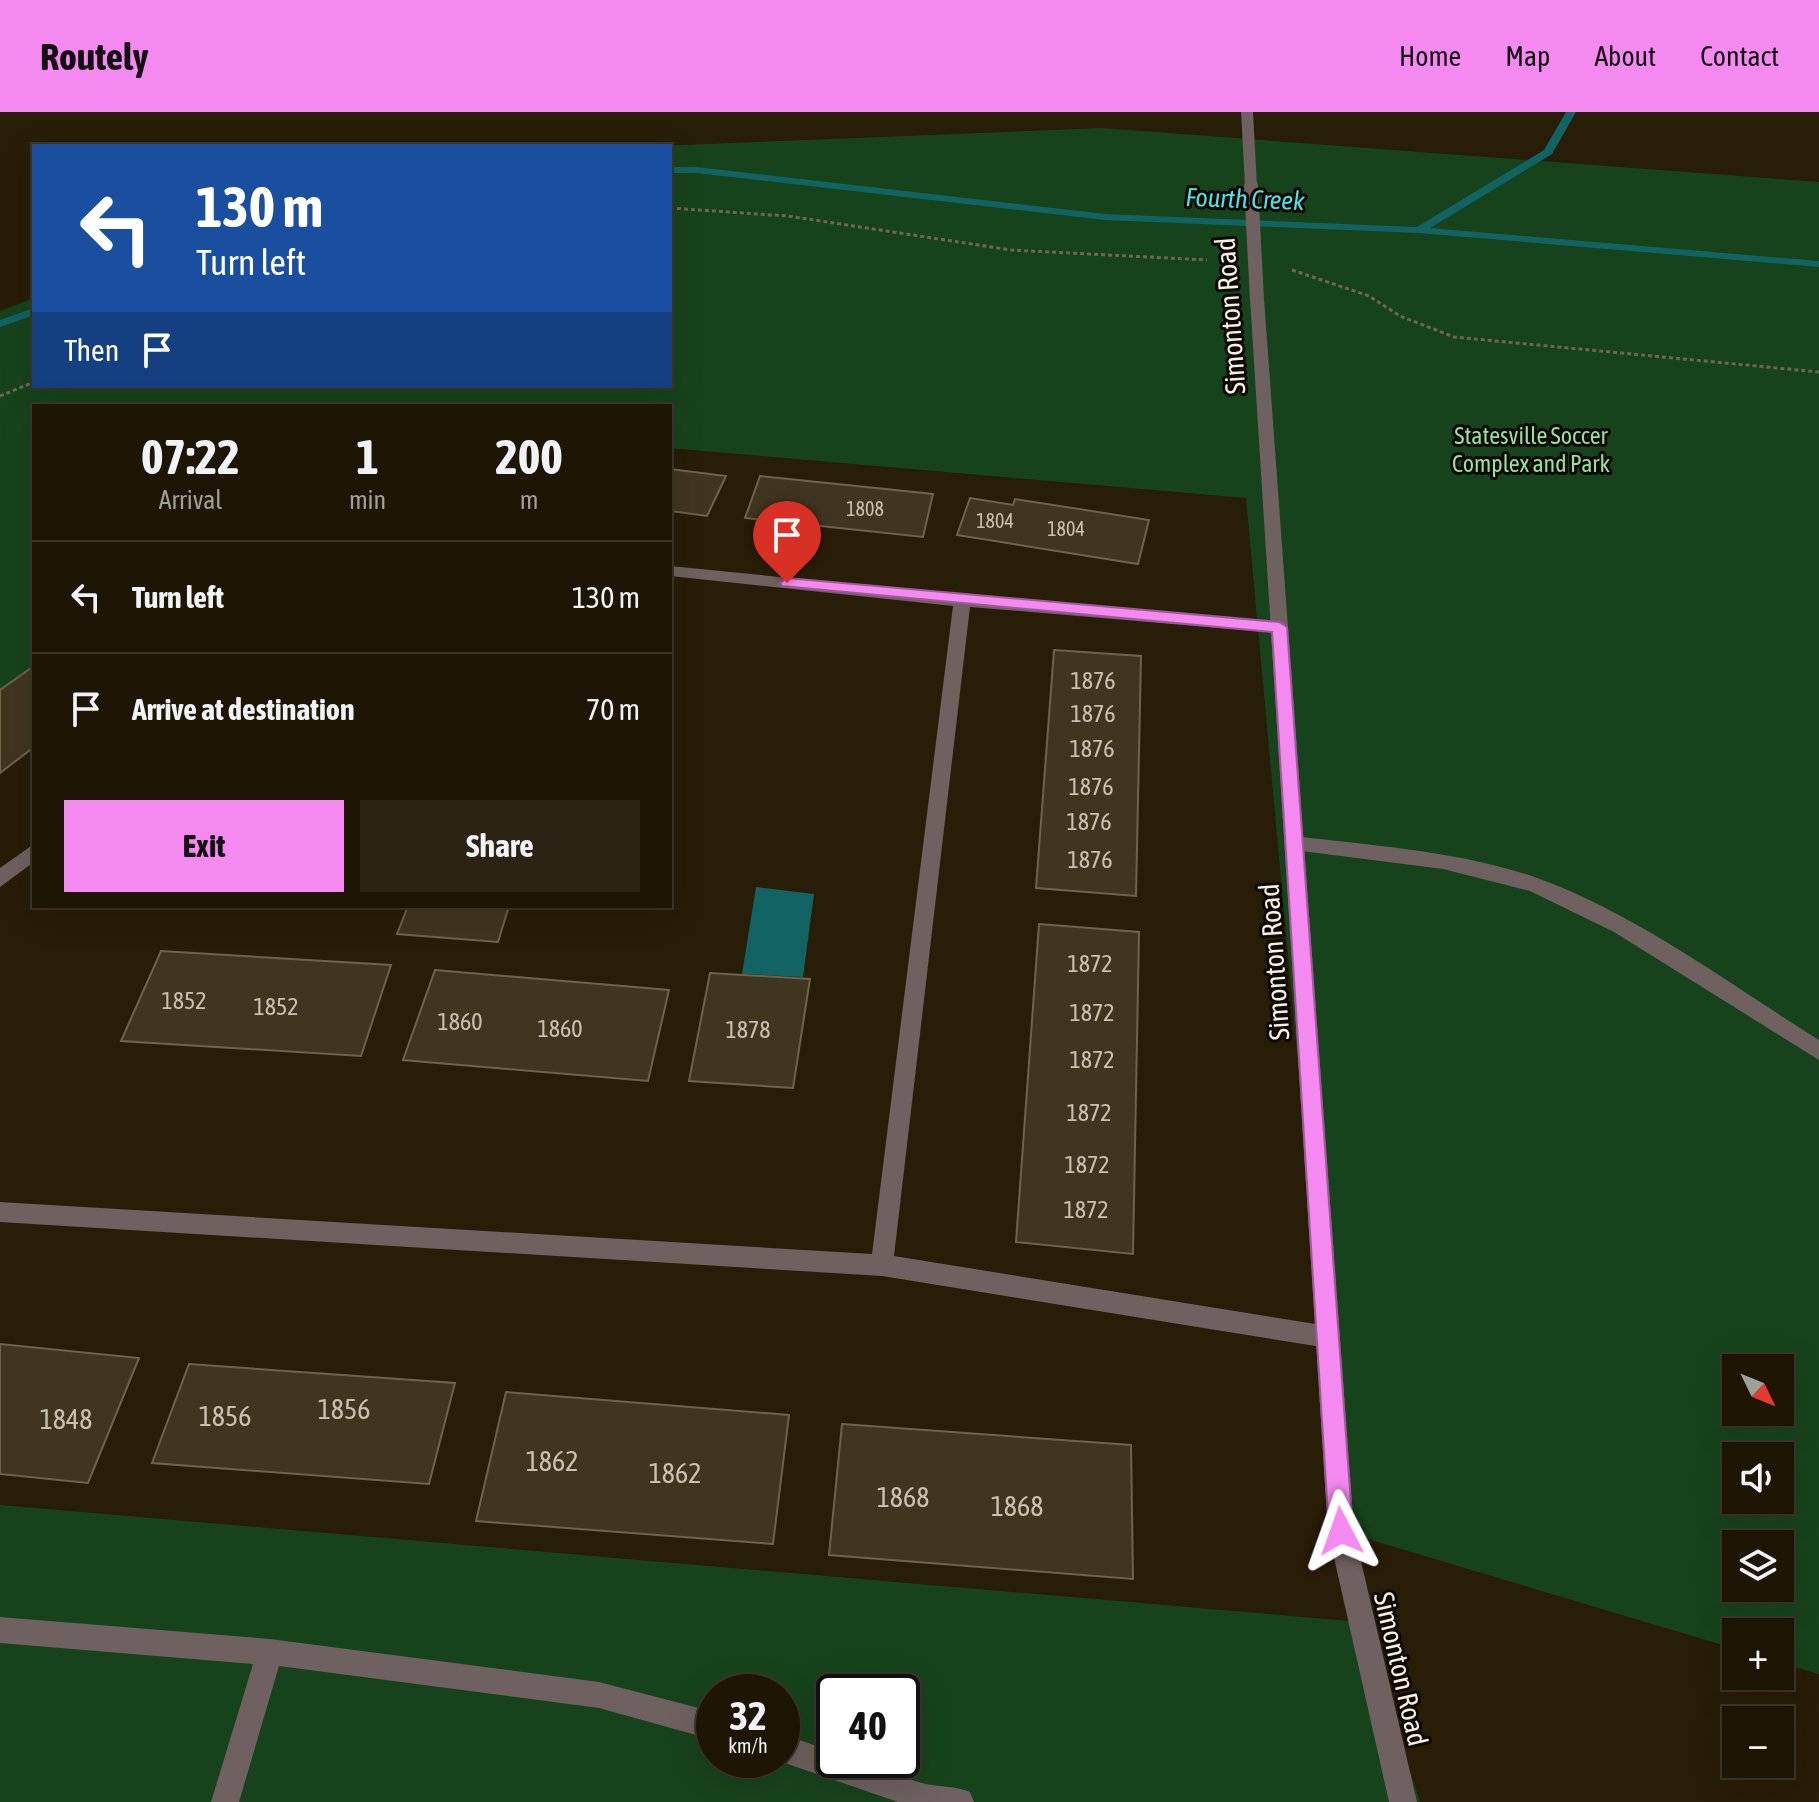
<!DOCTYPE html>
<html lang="en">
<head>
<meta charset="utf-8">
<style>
  :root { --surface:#1e1605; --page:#2b2313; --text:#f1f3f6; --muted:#a19f9a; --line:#3c3527; --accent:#f489ef }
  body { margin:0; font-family:"Asap Condensed",sans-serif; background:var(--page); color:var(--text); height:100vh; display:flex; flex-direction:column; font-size:30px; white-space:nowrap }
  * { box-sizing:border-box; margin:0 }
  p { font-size:26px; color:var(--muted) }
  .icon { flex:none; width:44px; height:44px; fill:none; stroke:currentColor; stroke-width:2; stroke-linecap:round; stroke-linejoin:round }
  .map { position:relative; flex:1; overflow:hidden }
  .drawer { position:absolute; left:32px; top:292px; width:640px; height:504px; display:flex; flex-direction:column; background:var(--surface); border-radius:0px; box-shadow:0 8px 32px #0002,0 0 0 2px var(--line) }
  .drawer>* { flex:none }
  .hud { position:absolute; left:32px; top:32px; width:640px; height:244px; border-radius:0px; box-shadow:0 8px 32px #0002,0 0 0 2px var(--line); background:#1a4fa0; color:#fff; overflow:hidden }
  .needle { width:52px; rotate:133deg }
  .fabs { position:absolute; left:1722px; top:1242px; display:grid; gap:16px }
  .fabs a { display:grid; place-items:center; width:72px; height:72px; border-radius:0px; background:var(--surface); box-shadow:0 8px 32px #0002,0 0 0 2px var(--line); font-size:40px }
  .speed { position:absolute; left:696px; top:1562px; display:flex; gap:16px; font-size:40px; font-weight:700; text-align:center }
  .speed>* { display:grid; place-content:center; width:104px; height:104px; border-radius:50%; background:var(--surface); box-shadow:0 8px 32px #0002,0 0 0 2px var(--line); line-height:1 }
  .speed small { font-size:20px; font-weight:400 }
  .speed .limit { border:4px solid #111; border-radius:12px; background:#fff; color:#111 }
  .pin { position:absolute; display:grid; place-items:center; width:68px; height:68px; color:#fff; margin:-82px -34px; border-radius:50% 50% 50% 0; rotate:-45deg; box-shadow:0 0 8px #0007 }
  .pin .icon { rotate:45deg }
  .me { position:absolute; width:88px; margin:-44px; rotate:356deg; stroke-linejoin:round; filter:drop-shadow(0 0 6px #0008) }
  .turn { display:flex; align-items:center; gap:28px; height:168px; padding:0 32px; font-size:36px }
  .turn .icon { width:104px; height:104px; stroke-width:2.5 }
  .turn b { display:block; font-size:56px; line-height:68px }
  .then { display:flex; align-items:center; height:76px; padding:0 32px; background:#0003; gap:16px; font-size:30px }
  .eta { display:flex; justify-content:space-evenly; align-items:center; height:136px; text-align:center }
  .eta b { font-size:48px; font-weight:700; line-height:56px }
  .cta { display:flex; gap:16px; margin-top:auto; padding:16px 32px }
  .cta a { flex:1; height:92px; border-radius:0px; background:var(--accent); color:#111; font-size:32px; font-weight:700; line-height:92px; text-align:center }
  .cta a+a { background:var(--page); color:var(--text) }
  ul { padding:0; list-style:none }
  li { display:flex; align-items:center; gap:24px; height:112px; padding:0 32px; border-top:2px solid var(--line) }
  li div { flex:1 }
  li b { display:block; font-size:30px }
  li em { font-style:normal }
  header { display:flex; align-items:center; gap:48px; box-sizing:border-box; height:112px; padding:0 40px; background:var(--accent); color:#111 }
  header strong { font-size:38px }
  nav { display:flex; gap:44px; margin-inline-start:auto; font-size:28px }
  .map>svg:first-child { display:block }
</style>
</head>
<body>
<header>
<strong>Routely</strong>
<nav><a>Home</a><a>Map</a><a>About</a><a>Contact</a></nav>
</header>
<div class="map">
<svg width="1819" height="1690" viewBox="0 0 1819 1690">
  <rect width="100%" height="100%" fill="#281d07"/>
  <path fill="#17431c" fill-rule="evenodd" d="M1102,16L1819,70V1562L1780,1551V1520H1736V1537L1341,1419L1246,386L670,336V294H34V561L0,585V199L34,186V274H670V34H658ZM1736,1256H1780V1300H1736ZM1736,1344H1780V1388H1736ZM1736,1432H1780V1476H1736Z
    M0,1393L1361,1510L1420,1690H0ZM714,1580H782V1648H714ZM834,1580H902V1648H834Z"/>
  <path fill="#126364" d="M756,775L814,782L803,865L742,862Z"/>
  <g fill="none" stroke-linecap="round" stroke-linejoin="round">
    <path fill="#126364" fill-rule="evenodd" d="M1566,0H1576L1552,42L1430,116L1819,149V155L1419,121L1105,108L696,61H670V55H696L1105,102L1417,115L1544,38Z
      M34,196V203L0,215V208Z"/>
  </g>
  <path fill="#40351f" stroke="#6f634b" stroke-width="2" d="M670,357L726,364L707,404L670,399Z
    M760,364L933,382L923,425L745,406Z
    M970,386L1013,393L1015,387L1149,408L1138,452L957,423Z
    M1054,538L1141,544L1136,784L1036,776Z
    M34,554V635L0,661V578Z
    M408,794H509L498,830L397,822Z
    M1039,812L1139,820L1133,1142L1016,1130Z
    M161,839L391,853L361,944L121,929Z
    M435,858L669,878L648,969L403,948Z
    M710,861L810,867L793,976L689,969Z
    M0,1232L139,1246L88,1371L0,1362Z
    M189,1252L455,1271L429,1372L152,1351Z
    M506,1280L789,1303L773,1432L476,1409Z
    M842,1312L1131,1333L1133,1467L829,1443Z"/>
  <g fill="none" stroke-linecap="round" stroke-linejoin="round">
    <path stroke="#6f6552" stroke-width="3" stroke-dasharray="4 3" stroke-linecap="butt" d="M670,96L788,104L1011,138L1207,148
      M1292,158L1369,184L1400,204L1454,225L1819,260
      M0,284L34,270"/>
    <path fill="#6e615f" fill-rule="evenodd" d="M670,454L962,483L1285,511L1287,515L1279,521L970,495L894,1144L1328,1214L1336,1217L1340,1225L1336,1233L1328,1236L882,1164L0,1110V1090L872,1142L953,494L670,464Z
      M34,732V750L0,775V756Z"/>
    <path fill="#6e615f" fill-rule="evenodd" d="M1294,724C1375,734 1462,739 1540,767C1638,803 1731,873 1819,928V948L1614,820L1530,779L1443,757L1294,738L1287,736L1285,731L1287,726Z
      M0,1505L270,1527L599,1570L714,1600V1628L599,1596L279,1554L239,1690H211L253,1552L0,1531Z
      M782,1622L834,1640V1648C868,1648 894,1664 926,1672C941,1675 956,1674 970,1680L974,1690H898L782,1650L778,1648H782Z"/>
    <path fill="#6e615f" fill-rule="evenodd" d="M1241,0H1253L1257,74L1251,78L1245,74Z
      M1257,183L1264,187L1354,1419L1417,1690H1389L1328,1419L1250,187Z"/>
    <path stroke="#6e615f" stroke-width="14" d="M1251,74L1257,187"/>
  </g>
  <path fill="#f489ef" stroke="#9f599b" stroke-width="2" d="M787,466L1279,510L1287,515L1353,1419L1349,1427L1341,1430L1333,1427L1329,1419L1272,520L782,474L780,471Z"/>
  <g text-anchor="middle" stroke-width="6" stroke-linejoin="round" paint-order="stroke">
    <g font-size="20" fill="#cac1b2">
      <text x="865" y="404">1808</text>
      <text x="995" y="416">1804</text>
      <text x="1066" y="424">1804</text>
    </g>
    <g font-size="24" fill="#97e19b" stroke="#0d0802">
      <text x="1531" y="332">Statesville Soccer<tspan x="1531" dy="28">Complex and Park</tspan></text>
    </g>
    <g font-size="24" fill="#cac1b2">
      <text x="1093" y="577">1876</text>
      <text x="1093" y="610">1876</text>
      <text x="1092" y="645">1876</text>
      <text x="1091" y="683">1876</text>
      <text x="1089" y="718">1876</text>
      <text x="1090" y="756">1876</text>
      <text x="1090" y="860">1872</text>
      <text x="184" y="897">1852</text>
      <text x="276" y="903">1852</text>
      <text x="1092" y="909">1872</text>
      <text x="460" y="918">1860</text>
      <text x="560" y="925">1860</text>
      <text x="748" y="926">1878</text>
      <text x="1092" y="956">1872</text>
      <text x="1089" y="1009">1872</text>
      <text x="1087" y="1061">1872</text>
      <text x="1086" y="1106">1872</text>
    </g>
    <g font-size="26" font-style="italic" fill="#51e0e3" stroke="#0d0802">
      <text transform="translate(1245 87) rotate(2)" y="9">Fourth Creek</text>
    </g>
    <g font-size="28" fill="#f8f0e3" stroke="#0d0802">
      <text transform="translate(1230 204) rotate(-94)" y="10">Simonton Road</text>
      <text transform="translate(1274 850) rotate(-94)" y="10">Simonton Road</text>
      <text transform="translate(1401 1557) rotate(77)" y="10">Simonton Road</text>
    </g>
    <g font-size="28" fill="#cac1b2">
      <text x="344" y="1307">1856</text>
      <text x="225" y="1314">1856</text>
      <text x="66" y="1317">1848</text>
      <text x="552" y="1359">1862</text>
      <text x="675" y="1371">1862</text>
      <text x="903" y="1395">1868</text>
      <text x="1017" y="1404">1868</text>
    </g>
  </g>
</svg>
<div class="fabs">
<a><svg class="needle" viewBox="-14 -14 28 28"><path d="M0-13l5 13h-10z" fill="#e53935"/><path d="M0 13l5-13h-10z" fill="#a19f9a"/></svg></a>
<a><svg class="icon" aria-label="sound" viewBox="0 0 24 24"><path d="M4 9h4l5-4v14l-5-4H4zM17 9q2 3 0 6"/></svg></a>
<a><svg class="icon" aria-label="layers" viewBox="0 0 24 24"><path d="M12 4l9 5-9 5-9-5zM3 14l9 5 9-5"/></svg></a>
<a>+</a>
<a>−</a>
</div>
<div class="speed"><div>32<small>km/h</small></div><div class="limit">40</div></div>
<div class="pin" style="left:787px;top:471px;background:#d93025"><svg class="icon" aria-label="arrive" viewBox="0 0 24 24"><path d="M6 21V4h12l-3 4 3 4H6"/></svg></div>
<svg class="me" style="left:1341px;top:1419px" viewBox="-20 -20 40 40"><path d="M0-17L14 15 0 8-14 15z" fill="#f489ef" stroke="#fff" stroke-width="4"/></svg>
<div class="hud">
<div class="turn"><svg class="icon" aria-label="left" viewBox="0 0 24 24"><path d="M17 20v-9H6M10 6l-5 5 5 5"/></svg><div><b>130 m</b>Turn left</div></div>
<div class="then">Then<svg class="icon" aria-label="arrive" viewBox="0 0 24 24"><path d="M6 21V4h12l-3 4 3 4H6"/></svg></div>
</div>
<section class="drawer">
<div class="eta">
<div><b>07:22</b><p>Arrival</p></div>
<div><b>1</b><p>min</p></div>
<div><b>200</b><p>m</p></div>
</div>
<ul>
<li><svg class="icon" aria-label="left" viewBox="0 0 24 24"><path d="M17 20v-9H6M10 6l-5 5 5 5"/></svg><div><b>Turn left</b></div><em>130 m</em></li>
<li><svg class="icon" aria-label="arrive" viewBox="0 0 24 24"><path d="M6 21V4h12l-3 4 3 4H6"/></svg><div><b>Arrive at destination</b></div><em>70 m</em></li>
</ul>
<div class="cta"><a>Exit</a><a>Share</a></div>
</section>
</div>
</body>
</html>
